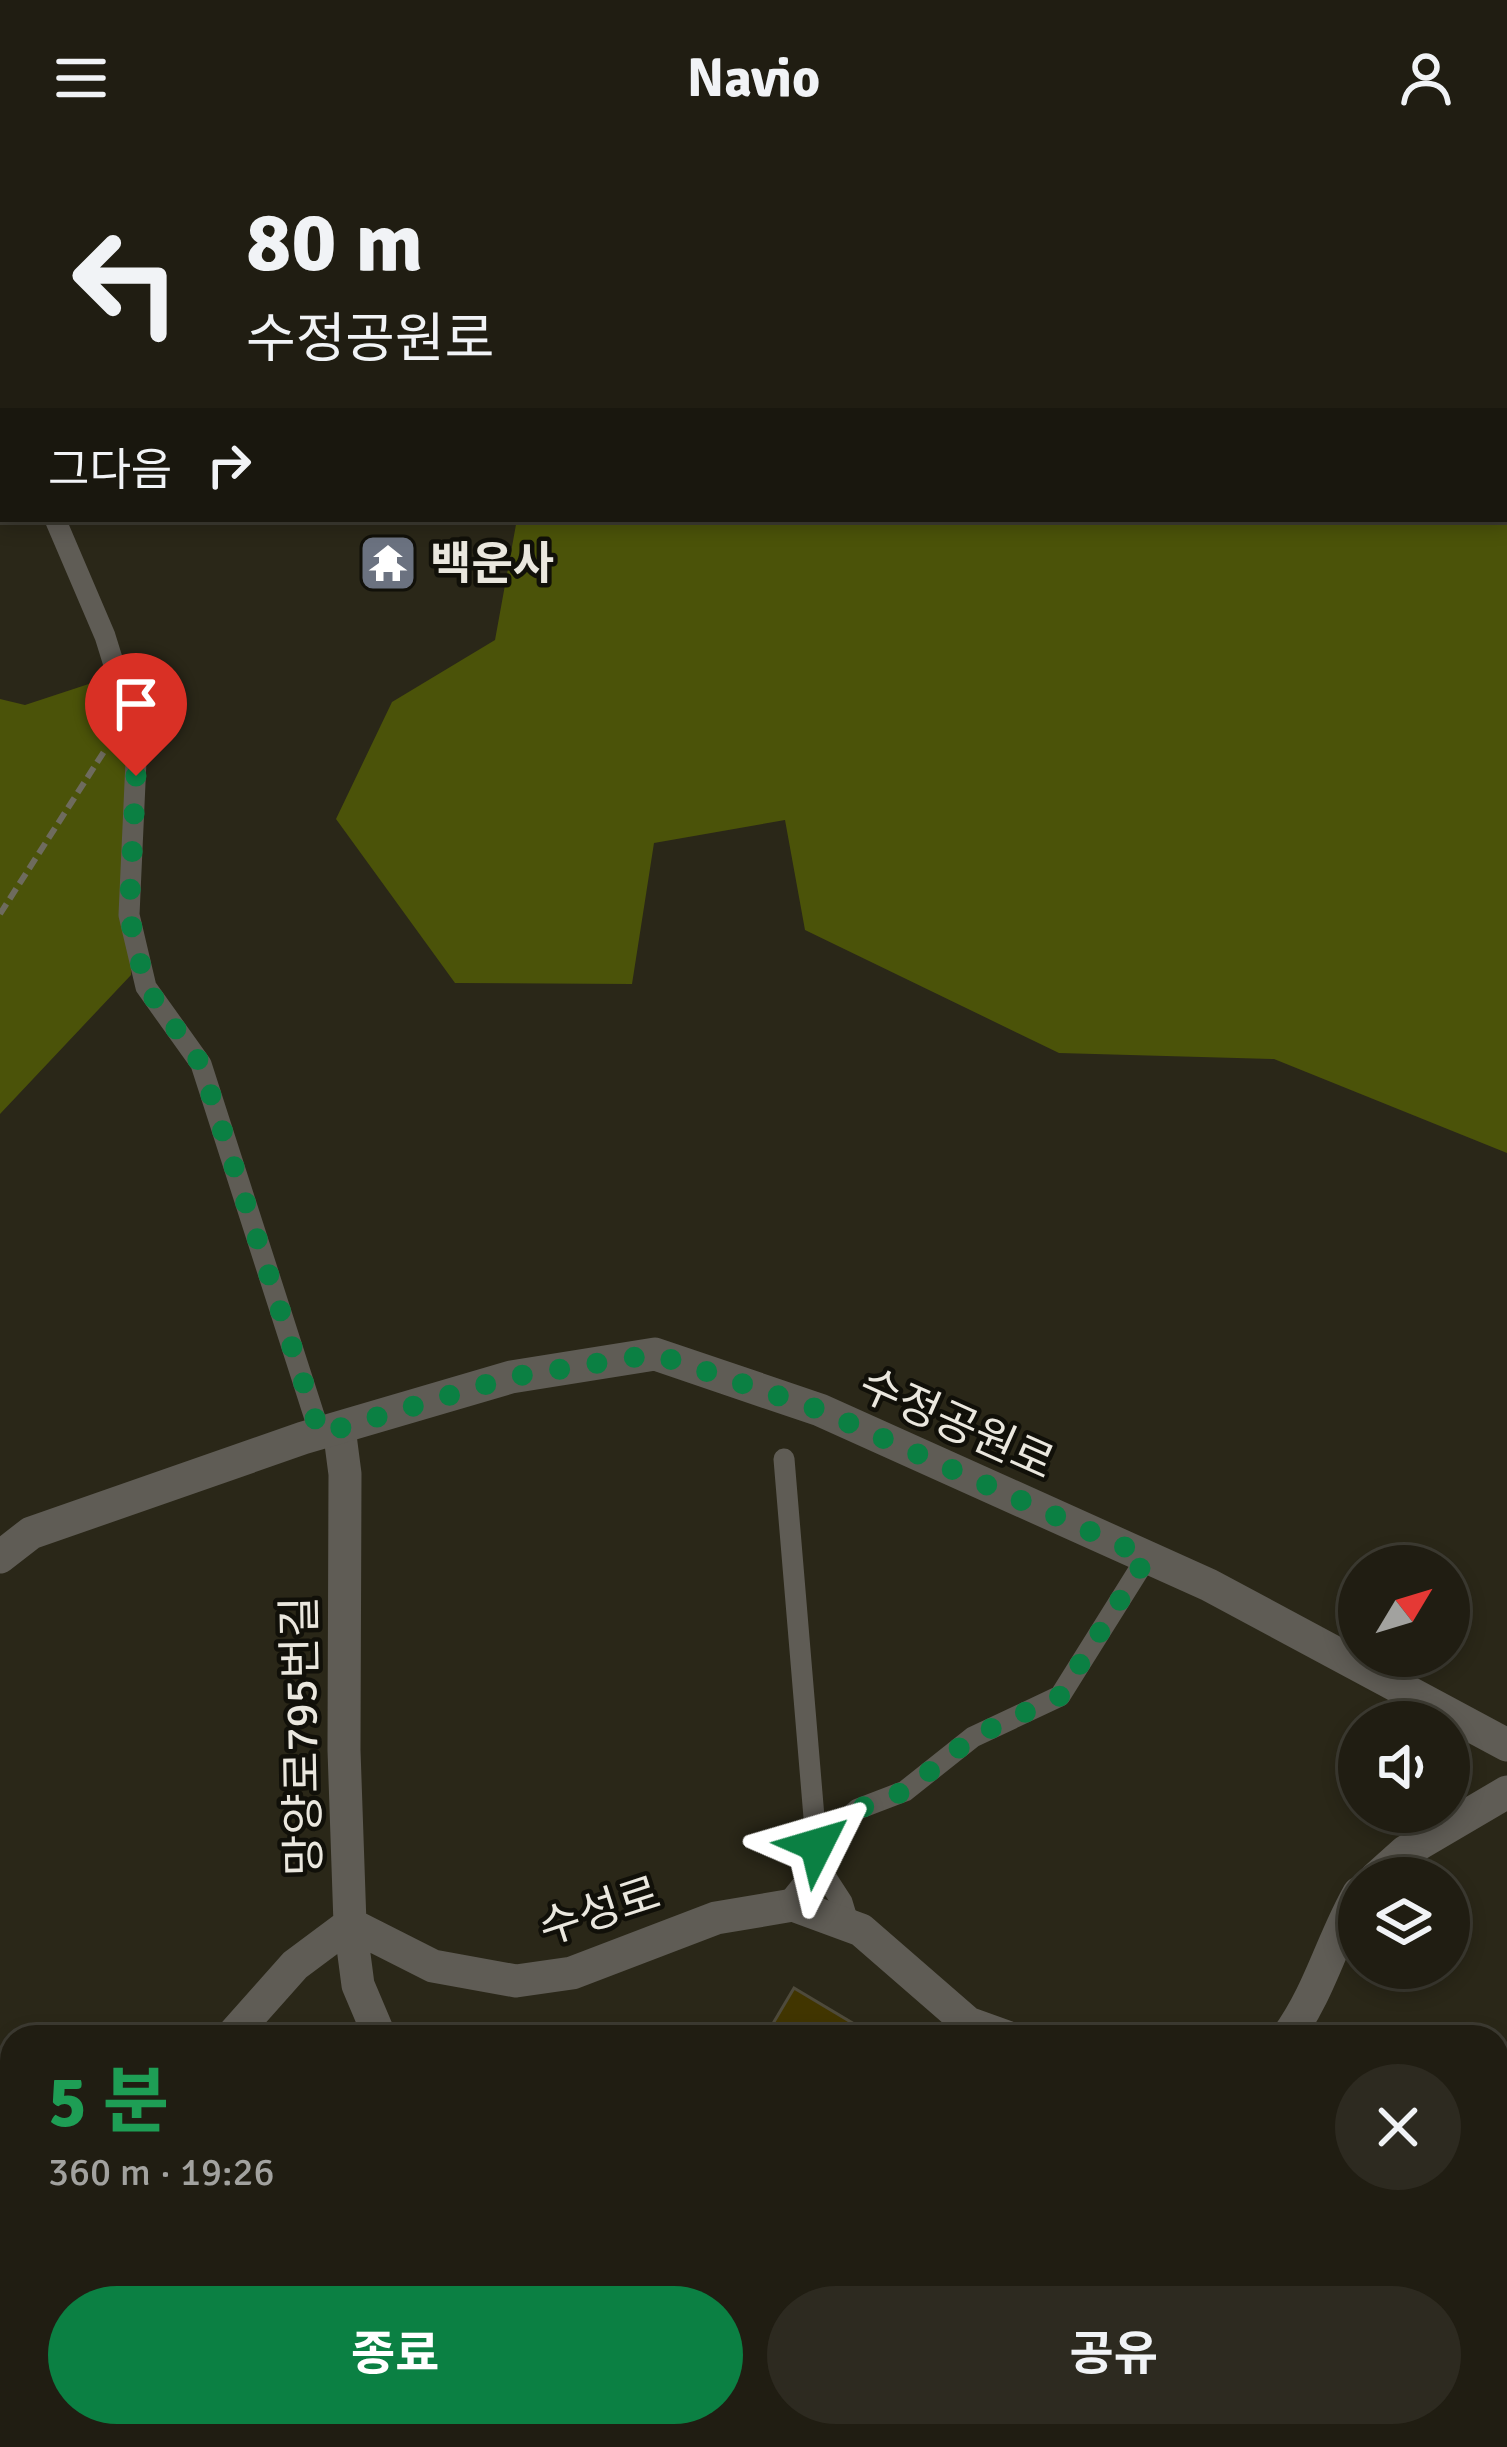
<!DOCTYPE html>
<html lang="ko">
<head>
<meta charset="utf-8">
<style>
  :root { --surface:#201d12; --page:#2d2a20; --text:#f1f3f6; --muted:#a2a29f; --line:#3d3b32; --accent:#0b8043 }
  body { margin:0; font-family:Signika,"Noto Sans KR",sans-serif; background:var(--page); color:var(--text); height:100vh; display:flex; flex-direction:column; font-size:45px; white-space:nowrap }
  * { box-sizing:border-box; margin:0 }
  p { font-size:39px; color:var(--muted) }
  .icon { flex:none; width:66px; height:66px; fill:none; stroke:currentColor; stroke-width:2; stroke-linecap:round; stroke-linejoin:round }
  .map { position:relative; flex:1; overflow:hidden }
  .details { position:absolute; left:0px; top:1869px; width:1509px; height:423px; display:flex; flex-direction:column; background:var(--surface); border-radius:36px 36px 0 0; box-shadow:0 6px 18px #0003,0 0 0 3px var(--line) }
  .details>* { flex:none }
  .guide { position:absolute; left:0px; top:0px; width:1509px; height:366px; box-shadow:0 6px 18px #0003,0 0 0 3px var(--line); background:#201d12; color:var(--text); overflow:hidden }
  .needle { width:78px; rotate:52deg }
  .controls { position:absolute; left:1338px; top:1389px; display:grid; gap:24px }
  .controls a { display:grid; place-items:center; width:132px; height:132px; border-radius:50%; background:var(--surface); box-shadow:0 6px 18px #0003,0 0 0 3px var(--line); font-size:60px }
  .pin { position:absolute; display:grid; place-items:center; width:102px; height:102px; color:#fff; margin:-123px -51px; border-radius:50% 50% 50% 0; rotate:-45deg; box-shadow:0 0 12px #0007 }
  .pin .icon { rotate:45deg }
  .me { position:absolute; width:132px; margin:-66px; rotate:50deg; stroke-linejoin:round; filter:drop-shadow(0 0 9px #0008) }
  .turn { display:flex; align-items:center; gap:42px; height:252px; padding:0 48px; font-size:54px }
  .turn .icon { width:156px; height:156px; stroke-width:2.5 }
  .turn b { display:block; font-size:84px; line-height:102px }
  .then { display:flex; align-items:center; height:114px; padding:0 48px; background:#0003; gap:24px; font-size:45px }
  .round { display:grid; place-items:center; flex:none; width:126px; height:126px; border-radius:63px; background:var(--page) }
  .summary { display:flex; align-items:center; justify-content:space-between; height:204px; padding:0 48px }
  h1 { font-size:72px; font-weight:700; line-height:90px; color:#1e9e55 }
  .action { display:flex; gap:24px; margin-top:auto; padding:24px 48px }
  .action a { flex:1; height:138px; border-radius:72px; background:var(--accent); color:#fff; font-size:48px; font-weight:700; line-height:138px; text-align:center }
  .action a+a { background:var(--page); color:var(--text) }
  header { display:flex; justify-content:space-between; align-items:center; height:156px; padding:0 48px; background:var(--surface); font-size:54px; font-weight:700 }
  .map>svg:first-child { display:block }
</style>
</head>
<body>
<header><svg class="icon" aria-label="menu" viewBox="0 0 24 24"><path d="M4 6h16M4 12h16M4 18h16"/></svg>Navio<svg class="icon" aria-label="person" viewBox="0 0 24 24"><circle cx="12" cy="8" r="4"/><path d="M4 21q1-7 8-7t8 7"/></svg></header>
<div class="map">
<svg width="1507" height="2291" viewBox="0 0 1507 2291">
  <rect width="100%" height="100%" fill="#2a2718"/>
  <path fill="#373e01" d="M962,2280H1110L1105,2291H980Z"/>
  <path fill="#4b5309" d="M0,0H1507V997L1274,903L1059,897L805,774L785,664L654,687L632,828L455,827L336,663L392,546L495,484L517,363H1506V3H3L0,299Z
    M107,522L142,669L131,819L0,958V543L25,549Z"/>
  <path fill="#413500" stroke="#4e4a3b" stroke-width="3" d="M794,1832L876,1881H765Z"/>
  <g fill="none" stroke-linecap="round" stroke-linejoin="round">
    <path stroke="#6e6b5e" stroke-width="6" stroke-dasharray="12 6" stroke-linecap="butt" d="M1217,0L1219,3
      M1506,317L1507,318
      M0,758L105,594"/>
    <path stroke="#5f5c55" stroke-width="21" d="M0,264H3
      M55,363L105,480L137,583L129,759L146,831L201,908L320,1278
      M784,1303L818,1709L785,1750
      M817,1689L858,1653L905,1635L973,1581L1060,1540L1147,1401
      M818,1709L842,1746L849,1769"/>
    <path stroke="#5f5c55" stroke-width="33" d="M339,1272L345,1318L344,1594L350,1768L358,1829L380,1881
      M1376,1722L1405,1696L1507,1636
      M350,1768L433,1810L516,1825L572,1817L716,1762L793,1749L861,1774L968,1867L1007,1881
      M231,1881L295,1809L350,1768
      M1287,1881C1320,1836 1332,1784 1359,1737
      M1497,2046L1507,2052
      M0,2164L12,2159
      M1270,2280L1272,2291
      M80,2291L90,2280
      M180,2291L185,2280"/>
    <path stroke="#5f5c55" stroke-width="33" d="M0,1401L31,1377L303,1282L511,1221L655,1198L820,1254L1209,1429L1507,1589
      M441,2280L445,2291"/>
    <path stroke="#7f796f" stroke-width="33" d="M873,2280L892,2291
      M387,2291L399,2280"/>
  </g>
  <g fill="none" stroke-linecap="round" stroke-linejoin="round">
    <path stroke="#0b8043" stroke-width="21" stroke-dasharray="0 37.8" d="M136,620L129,759L146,831L201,908L320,1278L511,1221L655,1198L820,1254L1147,1401L1060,1540L973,1581L905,1635L858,1653L817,1689"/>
  </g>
  <defs>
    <g id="temple-square" transform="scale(3)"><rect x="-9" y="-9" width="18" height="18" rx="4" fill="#6b7280" stroke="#111009"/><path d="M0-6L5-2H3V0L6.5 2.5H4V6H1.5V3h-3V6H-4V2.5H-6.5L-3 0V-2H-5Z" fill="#fff"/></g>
  </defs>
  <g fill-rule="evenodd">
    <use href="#temple-square" x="388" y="407"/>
  </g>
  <g text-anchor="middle" stroke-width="9" stroke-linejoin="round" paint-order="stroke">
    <g font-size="45" font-weight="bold" fill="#eae7de" stroke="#111009" text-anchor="start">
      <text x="430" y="423">백운사</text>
    </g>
    <g font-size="45" fill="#eae7de" stroke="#111009">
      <text transform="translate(957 1267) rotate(24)" y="16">수정공원로</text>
      <text transform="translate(301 1580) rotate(-91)" y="16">망양로795번길</text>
      <text transform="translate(599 1754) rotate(-18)" y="16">수성로</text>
    </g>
  </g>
</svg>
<div class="controls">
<a><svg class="needle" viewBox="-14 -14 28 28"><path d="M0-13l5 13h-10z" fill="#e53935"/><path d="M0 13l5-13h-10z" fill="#a2a29f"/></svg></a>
<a><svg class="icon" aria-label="sound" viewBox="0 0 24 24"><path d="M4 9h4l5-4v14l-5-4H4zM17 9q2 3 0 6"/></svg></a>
<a><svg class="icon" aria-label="layers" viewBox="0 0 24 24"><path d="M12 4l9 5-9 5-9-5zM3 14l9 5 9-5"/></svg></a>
</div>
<div class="pin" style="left:136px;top:620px;background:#d93025"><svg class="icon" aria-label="arrive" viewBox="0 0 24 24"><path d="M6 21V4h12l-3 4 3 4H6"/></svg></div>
<svg class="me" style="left:817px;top:1689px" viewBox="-20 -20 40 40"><path d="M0-17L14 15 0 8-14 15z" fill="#0b8043" stroke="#fff" stroke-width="4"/></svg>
<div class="guide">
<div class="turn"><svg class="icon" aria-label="left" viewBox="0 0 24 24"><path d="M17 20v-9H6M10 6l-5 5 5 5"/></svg><div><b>80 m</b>수정공원로</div></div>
<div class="then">그다음<svg class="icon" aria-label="right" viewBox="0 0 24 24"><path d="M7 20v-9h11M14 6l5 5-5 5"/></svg></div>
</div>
<section class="details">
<div class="summary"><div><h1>5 분</h1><p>360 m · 19:26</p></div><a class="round"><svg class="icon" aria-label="close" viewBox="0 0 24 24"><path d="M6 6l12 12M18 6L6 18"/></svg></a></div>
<div class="action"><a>종료</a><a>공유</a></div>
</section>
</div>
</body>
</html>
